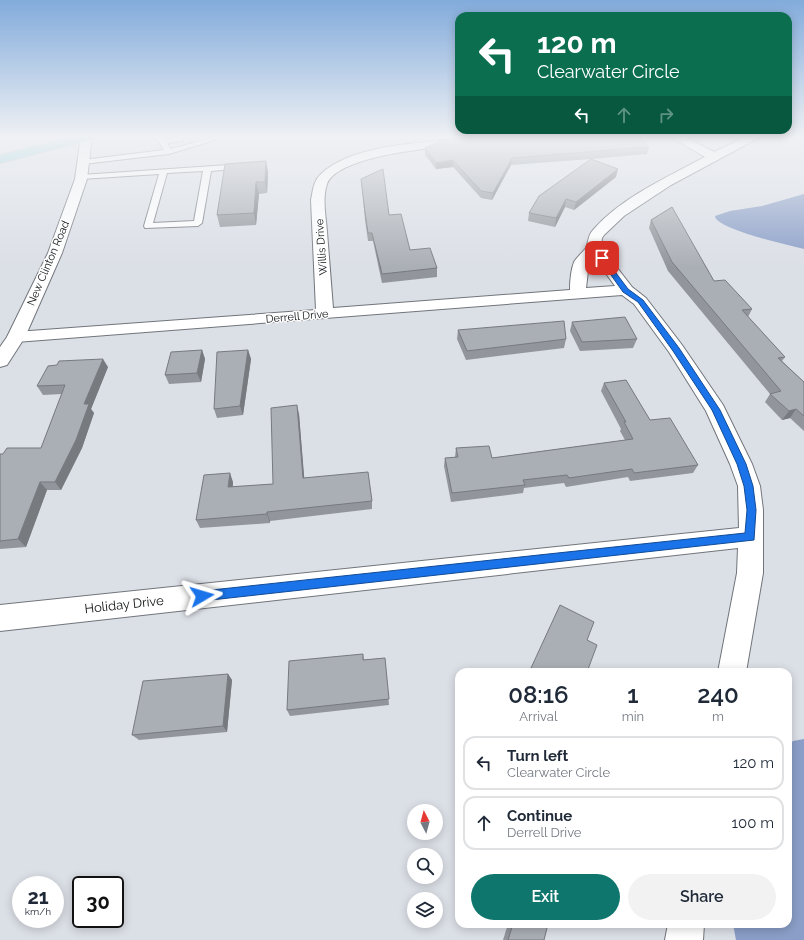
<!DOCTYPE html>
<html lang="en">
<head>
<meta charset="utf-8">
<style>
  :root { --surface:#fff; --page:#f2f2f3; --text:#1f2937; --muted:#747a83; --line:#e0e1e3; --accent:#0f766e }
  body { margin:0; font-family:Raleway,sans-serif; background:var(--page); color:var(--text); height:100vh; display:flex; flex-direction:column; font-size:15px; white-space:nowrap }
  * { box-sizing:border-box; margin:0 }
  p { font-size:13px; color:var(--muted) }
  .icon { flex:none; width:22px; height:22px; fill:none; stroke:currentColor; stroke-width:2; stroke-linecap:round; stroke-linejoin:round }
  .map { position:relative; flex:1; overflow:hidden }
  .drawer { position:absolute; left:455px; top:668px; width:337px; height:260px; display:flex; flex-direction:column; background:var(--surface); border-radius:12px; box-shadow:0 2px 10px #0003 }
  .drawer>* { flex:none }
  .guide { position:absolute; left:455px; top:12px; width:337px; height:122px; border-radius:12px; box-shadow:0 2px 10px #0003; background:#0b6e4f; color:#fff; overflow:hidden }
  .needle { width:26px; rotate:354deg }
  .tools { position:absolute; left:407px; top:804px; display:grid; gap:8px }
  .tools a { display:grid; place-items:center; width:36px; height:36px; border-radius:50%; background:var(--surface); box-shadow:0 2px 10px #0003; font-size:20px }
  .speed { position:absolute; left:12px; top:876px; display:flex; gap:8px; font-size:20px; font-weight:700; text-align:center }
  .speed>* { display:grid; place-content:center; width:52px; height:52px; border-radius:50%; background:var(--surface); box-shadow:0 2px 10px #0003; line-height:1 }
  .speed small { font-size:10px; font-weight:400 }
  .speed .limit { border:2px solid #111; border-radius:6px; background:#fff; color:#111 }
  .pin { position:absolute; display:grid; place-items:center; width:34px; height:34px; color:#fff; margin:-17px; border-radius:8px; box-shadow:0 2px 6px #0006 }
  .me { position:absolute; width:44px; margin:-22px; rotate:83deg; stroke-linejoin:round; filter:drop-shadow(0 0 3px #0008) }
  .turn { display:flex; align-items:center; gap:14px; height:84px; padding:0 16px; font-size:18px }
  .turn .icon { width:52px; height:52px; stroke-width:2.5 }
  .turn b { display:block; font-size:28px; line-height:34px }
  .lanes { display:flex; align-items:center; height:38px; padding:0 16px; background:#0003; justify-content:center; gap:20px; direction:ltr }
  .lanes .off { opacity:.35 }
  .eta { display:flex; justify-content:space-evenly; align-items:center; height:68px; text-align:center }
  .eta b { font-size:24px; font-weight:600; line-height:28px }
  .cta { display:flex; gap:8px; margin-top:auto; padding:8px 16px }
  .cta a { flex:1; height:46px; border-radius:24px; background:var(--accent); color:#fff; font-size:16px; font-weight:600; line-height:46px; text-align:center }
  .cta a+a { background:var(--page); color:var(--text) }
  ul { padding:0; list-style:none }
  li { display:flex; align-items:center; gap:12px; height:54px; margin:0 8px 6px; padding:0 8px; border:2px solid var(--line); border-radius:12px }
  li div { flex:1 }
  li b { display:block; font-size:15px }
  li em { font-style:normal }
  .map>svg:first-child { display:block }
</style>
</head>
<body>
<div class="map">
<svg width="804" height="940" viewBox="0 0 804 940">
  <rect width="100%" height="100%" fill="#dbdfe6"/>
  <path fill="#8a9ec7" d="M804,194V249C784,244 729,232 716,219L715,216L730,211L762,206Z
    M804,739V940H736L733,924H788V746L793,741Z"/>
  <g fill="none" stroke-linecap="round" stroke-linejoin="round">
    <g stroke="#71757b" stroke-width="2">
      <path id="service" d="M155,136H162L164,140L183,137V141L167,143L171,149L210,138V136H217L218,139L169,154L83,164L79,162L83,160L164,150Z
        M243,164H246V168L211,171L202,223L198,226L145,228L144,226L159,174L81,179L77,177L81,175ZM203,171L194,221L153,223L167,173Z"/>
    </g>
    <g stroke="#71757b" stroke-width="2">
      <path id="minor" d="M669,136H683L714,152L748,136H762L671,185L624,216L604,235L602,238L601,247L632,287L646,298L682,345L723,405L752,464L760,486L763,510V573L746,672H718L737,573L738,548L0,631V605L739,528L738,486L730,464L706,411L669,352L634,304L622,295L16,342L10,341L7,337L10,333L16,332L316,310L311,200C313,191 313,181 321,174C347,149 402,144 437,141C447,140 458,137 468,140L470,142L468,144L464,145C437,147 338,155 327,184C322,199 326,217 327,232C329,258 331,283 333,308L570,290C570,281 571,270 574,262C577,257 582,253 586,248C589,242 587,236 594,229C621,198 669,176 705,157ZM594,257L615,286L586,288L589,263Z
        M668,924H704L703,940H665Z"/>
    </g>
    <g stroke="#71757b" stroke-width="2">
      <path id="tertiary" d="M81,136H92L87,179L62,253L25,337L7,365L0,367V347L7,337L48,253L75,179Z"/>
    </g>
    <g stroke="#bcbcbd" stroke-width="2">
      <path id="primary" d="M79,136H99L98,138L0,163V155Z"/>
    </g>
    <use href="#service" fill="#fff" fill-rule="evenodd"/>
    <use href="#minor" fill="#fff" fill-rule="evenodd"/>
    <use href="#tertiary" fill="#fff" fill-rule="evenodd"/>
    <use href="#primary" fill="#85cdda" fill-rule="evenodd"/>
  </g>
  <path fill="#92969c" d="M649,147L647,154L591,159L616,177L574,210L565,207L555,227L528,221L529,213L591,159L511,165L492,200L481,198L453,167L436,169L425,155V148Z
    M266,161L268,173L267,193L259,194L256,225L220,227L217,215Z
    M361,179L389,215L410,250L437,268V277L382,283L373,241H368L365,220Z
    M651,220L714,281L752,309L748,317L785,357L782,361L804,382V431L790,418L782,420L765,402L770,394L668,271L649,228Z
    M572,322L637,339L633,348L580,351L570,331Z
    M458,330L566,339L564,348L466,360L457,339Z
    M202,350L205,359L201,382L169,384L165,375Z
    M248,350L251,359L243,415L217,418L214,409Z
    M108,367L91,409L94,413L82,448L61,490H47L26,547L0,549V454H3L41,448L62,394L43,395L37,386Z
    M604,383L650,420L698,465L693,473L630,481L628,477L566,487L564,483L524,488L523,493L451,502L444,466L445,458L455,457L456,448L492,458L625,440L620,431L621,429L601,391Z
    M299,414L304,478L372,501V509L270,521V523L200,528L196,520L233,482V487L273,484Z
    M560,605L587,640V672H530Z
    M363,654L364,660L385,658L389,705L290,716L287,710Z
    M228,674L232,680L227,732L139,740L132,735Z
    M508,924H548L544,940H503Z"/>
  <path fill="#777a7f" d="M512,158L511,165L492,200L493,193Z
    M453,160V167L436,169V163Z
    M266,161L268,173L267,193L265,182Z
    M618,169L616,177L574,210L576,202Z
    M256,182L259,194L256,225L254,213Z
    M566,199L565,207L555,227L556,218Z
    M202,350L205,359L201,382L197,373Z
    M248,350L251,359L243,415L240,406Z
    M103,359L108,367L91,409L94,413L82,448L61,490L55,482L84,404Z
    M297,405L299,414L305,487L303,478Z
    M796,409L790,418L782,420L789,411Z
    M230,473L233,482L232,495L228,487Z
    M40,482L47,490L26,547L18,539Z
    M267,512L270,521V523L267,514Z
    M228,674L232,680L227,732L223,726Z"/>
  <path fill="#aaaeb5" stroke="#777a7f" d="M529,136H639L649,147L512,158L493,193L481,191L453,160L436,163L425,148L440,141L448,140Z
    M591,159L618,169L576,202L566,199L556,218L529,213L539,196Z
    M266,161L265,182H256L254,213L217,215L225,164Z
    M383,169L389,215L401,214L410,250L430,248L437,268L382,274L372,233H368L365,212L361,179Z
    M672,207L714,281L725,280L752,309L742,310L785,357L778,358L804,382V416L796,409L789,411L770,394L781,391L672,262L651,220Z
    M625,317L637,339L582,342L572,322Z
    M564,321L566,339L467,351L458,330Z
    M202,350L197,373L165,375L171,352Z
    M248,350L240,406L214,409L217,352Z
    M103,359L84,404H89L76,440L55,482H40L18,539L0,541V454H3L7,448H41L65,385L37,386L48,366L57,365L59,361Z
    M626,380L650,420L670,418L698,465L634,473L632,469L569,478L567,475L523,480L525,485L452,493L445,458L458,457L456,448L489,446L492,458L633,439L624,422H626L604,383Z
    M297,405L303,478L368,472L372,501L267,512V514L196,520L204,475L230,473L228,487L273,484L271,408Z
    M560,605L594,622L587,640L597,645L587,672H539L531,668Z
    M363,654V660L385,658L389,699L287,710L289,661Z
    M228,674L223,726L132,735L143,681Z
    M513,924H548L544,940H508Z"/>
  <linearGradient id="sky" x2="0" y2="1"><stop stop-color="#82abdb"/><stop offset="0.51" stop-color="#eff1f4"/><stop offset="1" stop-color="#eff1f4" stop-opacity="0"/></linearGradient>
  <rect width="804" height="268" fill="url(#sky)"/>
  <path fill="#1a73e8" stroke="#114b97" d="M600,257H604L628,289L643,300L679,348L720,410L746,464L753,486L756,510L754,540L202,601L198,599L197,596L198,592L202,591L745,533L747,510L744,486L737,464L712,410L673,351L638,302L623,292L599,258Z"/>
  <g text-anchor="middle" stroke-width="3" stroke-linejoin="round" paint-order="stroke">
    <g font-size="11" fill="#0f1113" stroke="#fff">
      <text transform="translate(321 247) rotate(-94)" y="4">Willis Drive</text>
      <text transform="translate(48 263) rotate(-67)" y="4">New Clinton Road</text>
      <text transform="translate(297 316) rotate(-5)" y="4">Derrell Drive</text>
    </g>
    <g font-size="13" fill="#0f1113" stroke="#fff">
      <text transform="translate(124 604) rotate(-6)" y="5">Holiday Drive</text>
    </g>
  </g>
</svg>
<div class="tools">
<a><svg class="needle" viewBox="-14 -14 28 28"><path d="M0-13l5 13h-10z" fill="#e53935"/><path d="M0 13l5-13h-10z" fill="#747a83"/></svg></a>
<a><svg class="icon" aria-label="search" viewBox="0 0 24 24"><circle cx="10" cy="10" r="6"/><path d="M15 15l6 6"/></svg></a>
<a><svg class="icon" aria-label="layers" viewBox="0 0 24 24"><path d="M12 4l9 5-9 5-9-5zM3 14l9 5 9-5"/></svg></a>
</div>
<div class="speed"><div>21<small>km/h</small></div><div class="limit">30</div></div>
<div class="pin" style="left:602px;top:258px;background:#d93025"><svg class="icon" aria-label="arrive" viewBox="0 0 24 24"><path d="M6 21V4h12l-3 4 3 4H6"/></svg></div>
<svg class="me" style="left:202px;top:596px" viewBox="-20 -20 40 40"><path d="M0-17L14 15 0 8-14 15z" fill="#1a73e8" stroke="#fff" stroke-width="4"/></svg>
<div class="guide">
<div class="turn"><svg class="icon" aria-label="left" viewBox="0 0 24 24"><path d="M17 20v-9H6M10 6l-5 5 5 5"/></svg><div><b>120 m</b>Clearwater Circle</div></div>
<div class="lanes"><svg class="icon" aria-label="left" viewBox="0 0 24 24"><path d="M17 20v-9H6M10 6l-5 5 5 5"/></svg><svg class="icon off" aria-label="ahead" viewBox="0 0 24 24"><path d="M12 20V5M6 11l6-6 6 6"/></svg><svg class="icon off" aria-label="right" viewBox="0 0 24 24"><path d="M7 20v-9h11M14 6l5 5-5 5"/></svg></div>
</div>
<section class="drawer">
<div class="eta">
<div><b>08:16</b><p>Arrival</p></div>
<div><b>1</b><p>min</p></div>
<div><b>240</b><p>m</p></div>
</div>
<ul>
<li><svg class="icon" aria-label="left" viewBox="0 0 24 24"><path d="M17 20v-9H6M10 6l-5 5 5 5"/></svg><div><b>Turn left</b><p>Clearwater Circle</p></div><em>120 m</em></li>
<li><svg class="icon" aria-label="ahead" viewBox="0 0 24 24"><path d="M12 20V5M6 11l6-6 6 6"/></svg><div><b>Continue</b><p>Derrell Drive</p></div><em>100 m</em></li>
</ul>
<div class="cta"><a>Exit</a><a>Share</a></div>
</section>
</div>
</body>
</html>
